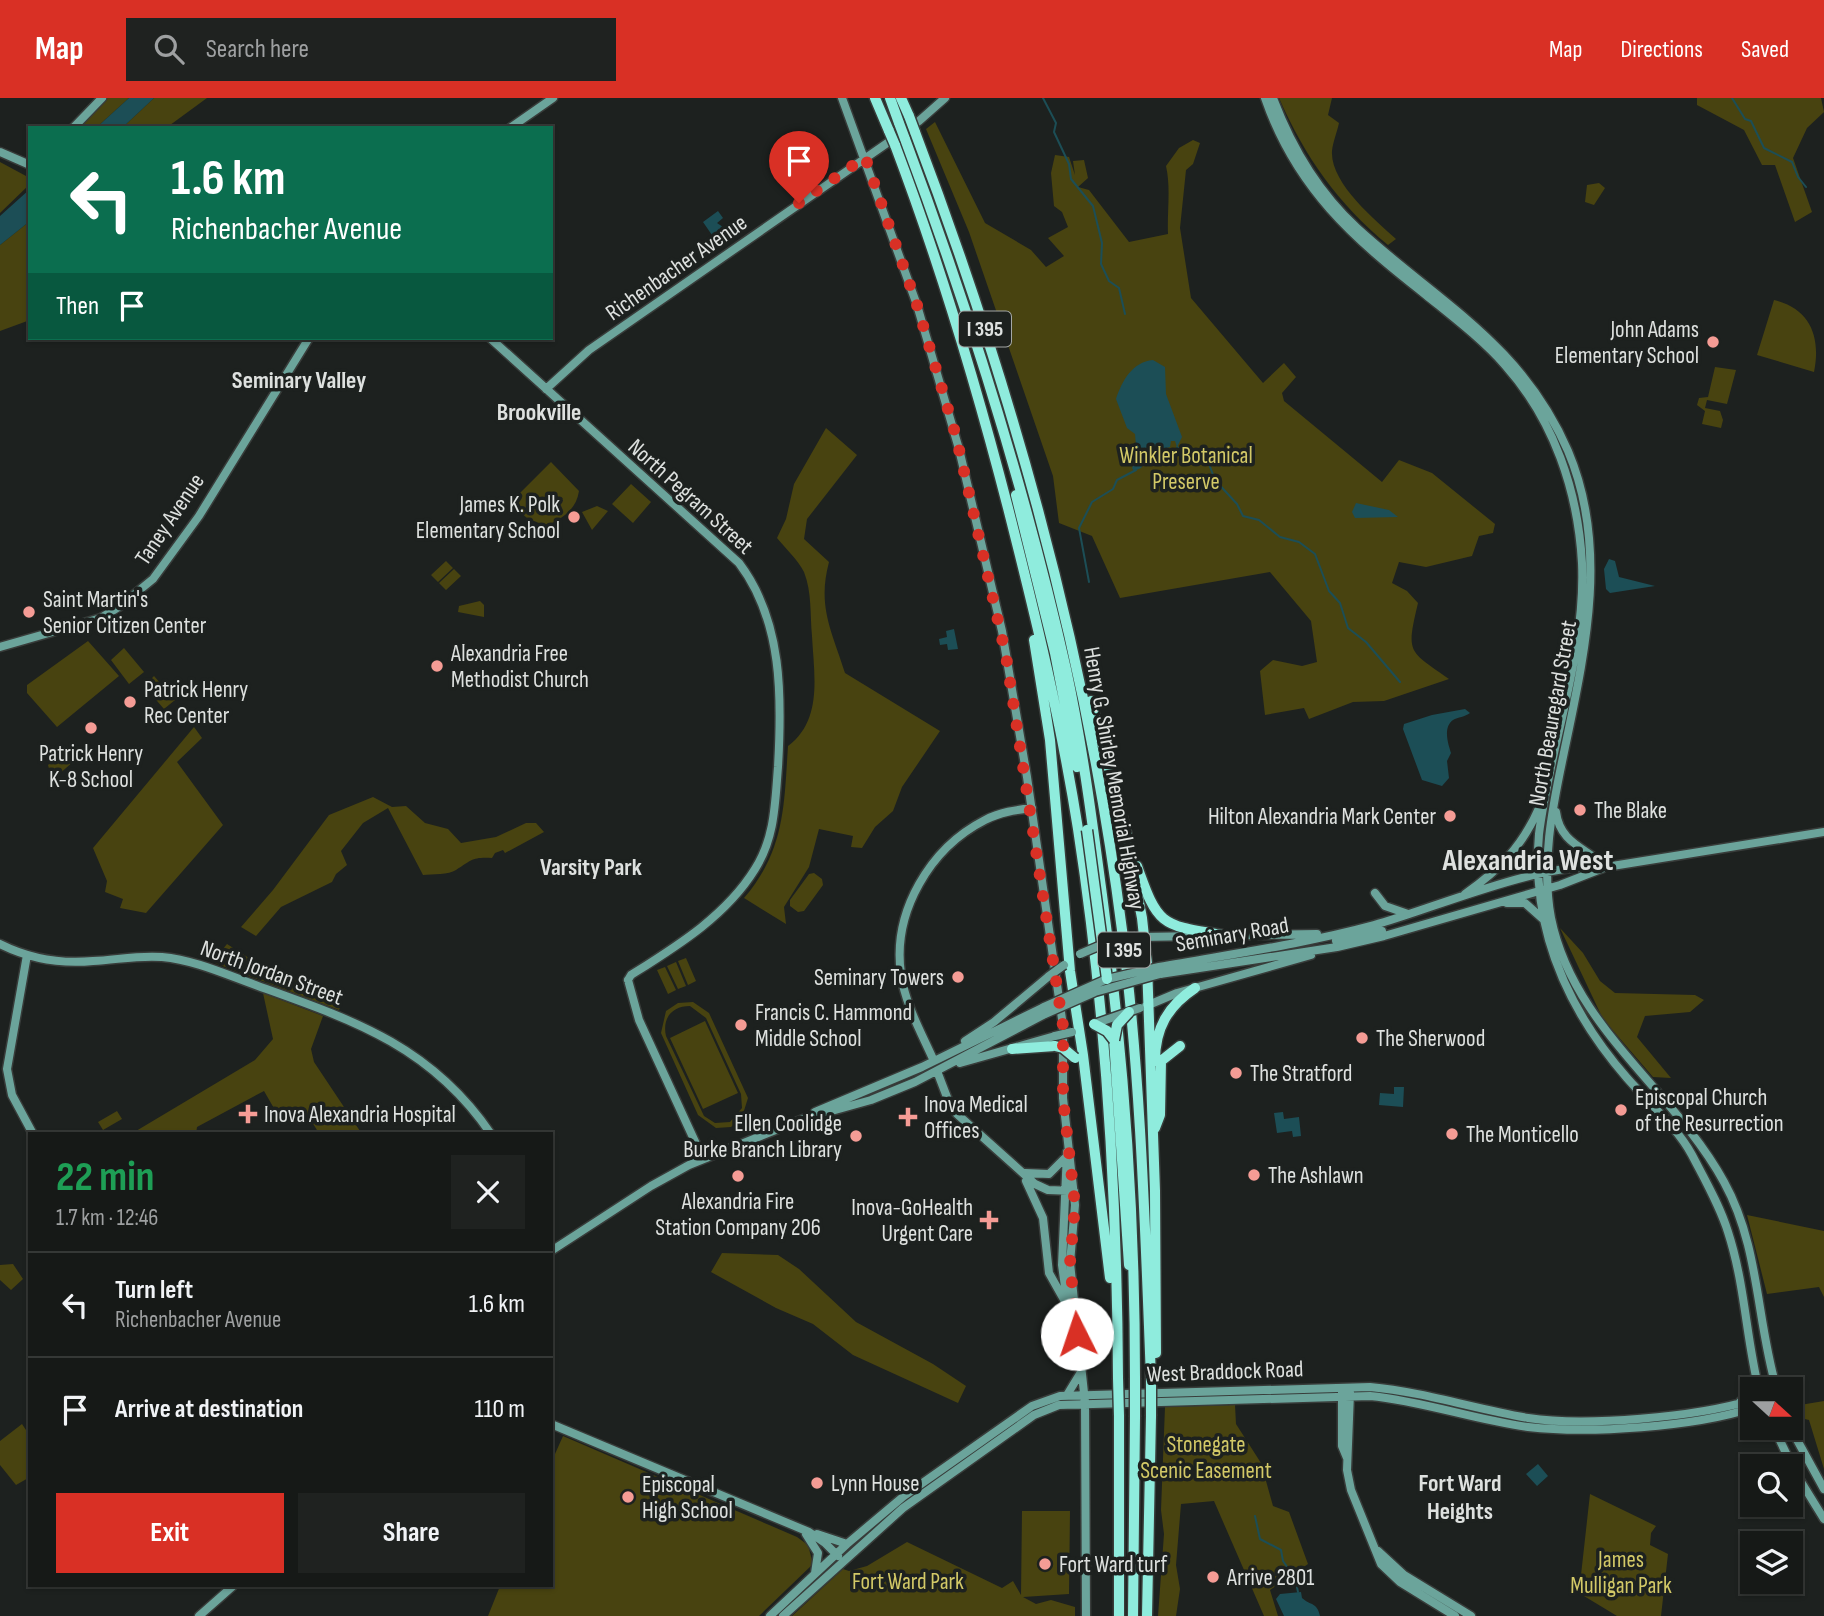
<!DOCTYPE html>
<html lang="en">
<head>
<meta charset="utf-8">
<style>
  :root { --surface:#161917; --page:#1f2220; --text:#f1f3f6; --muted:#9ea0a1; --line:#353836; --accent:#d93025 }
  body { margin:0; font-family:"Sofia Sans Condensed",sans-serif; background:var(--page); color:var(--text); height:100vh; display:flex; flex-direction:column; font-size:26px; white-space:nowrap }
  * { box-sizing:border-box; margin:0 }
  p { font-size:23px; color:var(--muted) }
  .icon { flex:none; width:38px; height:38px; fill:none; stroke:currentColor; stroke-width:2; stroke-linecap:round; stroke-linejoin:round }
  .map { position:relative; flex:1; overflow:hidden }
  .side { position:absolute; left:28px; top:1034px; width:525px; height:455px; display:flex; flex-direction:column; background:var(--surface); border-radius:0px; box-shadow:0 2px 5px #0004,0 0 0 2px var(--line) }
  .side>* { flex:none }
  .banner { position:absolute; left:28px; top:28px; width:525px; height:214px; border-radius:0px; box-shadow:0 2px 5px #0004,0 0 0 2px var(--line); background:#0b6e4f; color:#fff; overflow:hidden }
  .needle { width:46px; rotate:111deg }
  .controls { position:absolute; left:1740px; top:1279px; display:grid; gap:14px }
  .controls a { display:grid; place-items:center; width:63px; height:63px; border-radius:0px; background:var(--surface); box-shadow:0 2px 5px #0004,0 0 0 2px var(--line); font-size:35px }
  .pin { position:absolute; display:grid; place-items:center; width:60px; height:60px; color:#fff; margin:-72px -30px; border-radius:50% 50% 50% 0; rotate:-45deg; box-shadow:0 0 7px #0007 }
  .pin .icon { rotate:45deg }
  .me { position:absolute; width:77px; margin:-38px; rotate:356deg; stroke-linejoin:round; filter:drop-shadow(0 0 5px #0008) }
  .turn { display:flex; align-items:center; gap:24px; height:147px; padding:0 28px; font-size:32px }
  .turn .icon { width:91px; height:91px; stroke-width:2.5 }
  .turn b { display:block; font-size:49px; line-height:60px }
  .then { display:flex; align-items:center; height:66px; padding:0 28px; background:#0003; gap:14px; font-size:26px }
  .round { display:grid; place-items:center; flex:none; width:74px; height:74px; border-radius:0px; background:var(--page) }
  .summary { display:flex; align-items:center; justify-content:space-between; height:119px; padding:0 28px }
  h1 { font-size:42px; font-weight:700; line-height:52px; color:#1e9e55 }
  .button { display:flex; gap:14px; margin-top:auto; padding:14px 28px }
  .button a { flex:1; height:80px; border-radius:0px; background:var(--accent); color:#fff; font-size:28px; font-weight:700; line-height:80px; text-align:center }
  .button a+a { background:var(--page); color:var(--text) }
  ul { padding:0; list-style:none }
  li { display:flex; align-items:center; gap:21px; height:105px; padding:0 28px; border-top:2px solid var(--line) }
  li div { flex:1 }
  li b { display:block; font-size:26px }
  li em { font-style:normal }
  header { display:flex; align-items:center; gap:42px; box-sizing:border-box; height:98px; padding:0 35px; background:var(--accent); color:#fff }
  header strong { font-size:33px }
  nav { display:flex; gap:38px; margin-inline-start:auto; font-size:24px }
  .search { width:490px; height:63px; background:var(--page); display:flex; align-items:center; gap:18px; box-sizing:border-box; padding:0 24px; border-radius:0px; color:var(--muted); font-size:26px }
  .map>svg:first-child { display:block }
</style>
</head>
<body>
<header>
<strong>Map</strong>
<div class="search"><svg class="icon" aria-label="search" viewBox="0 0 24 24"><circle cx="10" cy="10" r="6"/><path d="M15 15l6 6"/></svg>Search here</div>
<nav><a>Map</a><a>Directions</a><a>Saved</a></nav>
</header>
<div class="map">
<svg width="1824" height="1518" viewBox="0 0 1824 1518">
  <rect width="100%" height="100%" fill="#1d211f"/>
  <path fill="#484310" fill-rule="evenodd" d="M107,0H129L96,30H78Z
    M154,0H207L166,30H122Z
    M1279,0H1332L1328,17L1339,25C1337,34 1333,44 1332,53C1330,85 1375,122 1396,141L1388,147C1338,106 1305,59 1279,0Z
    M1697,0H1821L1824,14L1807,30L1793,60L1812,114L1795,124L1775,67H1762L1744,32L1697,7Z
    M935,24L985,125L1031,152L1046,169L1064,158L1048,140L1068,129L1062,114L1054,108L1051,75L1055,57L1069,59L1075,77L1073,63L1084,62L1088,80L1078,89L1089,92L1129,144L1168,136C1167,113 1171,90 1166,68L1179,50L1193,42L1200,45L1193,66L1186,72L1180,130L1191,200L1263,285L1284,265L1296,279L1282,295L1284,303L1382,384L1399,362L1432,375L1495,426L1493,435L1479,438L1472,458L1426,469L1399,464L1392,485L1407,493L1418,505C1406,556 1408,552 1449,581L1384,603L1353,604L1309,621L1304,610L1265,617L1260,573L1273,562L1302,568L1317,564L1311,523L1270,474L1120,500L1092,438L1059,425L1053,378L969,134L926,31Z
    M0,64L26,78L30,75V86L0,115Z
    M1599,85L1605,90L1594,107L1585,104L1587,87Z
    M30,123V222L0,233V147Z
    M1774,202C1811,211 1821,240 1814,274L1757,257Z
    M1715,269L1736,272L1727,306L1707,302L1705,310L1720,313L1723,322L1721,330L1702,326L1705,313L1697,307L1699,300L1708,299Z
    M826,330L857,357L807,421L804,441L829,464C817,509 832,533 845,575L940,633L902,689L893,713L875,729L862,750L851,749L853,738L819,731L809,769L784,809L786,826L744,800C785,752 784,708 788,648C823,622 814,577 812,538C810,517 812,494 804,474C798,462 785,450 777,440L786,421L794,386Z
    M551,364L579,393C576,412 563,420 546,428L527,420L510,405Z
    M631,386L651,404L633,425L612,406Z
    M597,408L608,413L592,432L582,414Z
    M446,463L453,470L438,484L431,477Z
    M454,471L461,478L446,492L439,485Z
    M480,503L484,507V519L458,514L459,508Z
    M88,543L119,578L57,629L27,595V587Z
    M124,550L144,574L129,586L111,562Z
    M154,578L175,602L164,611L144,588Z
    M194,629L202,640L177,664L223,727L146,815L120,810L123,801L105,794L107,783L93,750Z
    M66,651L75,662L57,678H51L48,667Z
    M373,699L392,709L406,708L425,725L448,731L461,745L496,739L526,725H536L544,734L505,755L503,752L495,755L492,760C472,759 472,762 456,772C449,777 432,776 423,777L388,710L363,725L341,753L347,767L336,776L332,784L281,809L256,838L241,829L273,792L329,717Z
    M814,775L822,781L823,787L804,813L798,814L790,808V802L809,776Z
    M1560,830L1583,855L1600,883L1615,895L1695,897L1704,902L1690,914L1645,918L1637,939L1671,980L1653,979L1603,921Z
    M227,846L249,860L287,875L320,902L326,897L342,905L339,912L212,864Z
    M686,860L696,883L688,887L678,863Z
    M676,864L686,888L678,891L667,868Z
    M665,869L676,892L668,896L657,872Z
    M263,895L323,918L311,951L314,964L362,1036H319C309,1016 299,1009 279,1019L264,993L197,1029L196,1036H131L255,962L273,941Z
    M693,904L709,915L748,1000L742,1019L731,1029L716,1030L698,1017L661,935L666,913L678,905ZM690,908L706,920L741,996L742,1010L730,1024L715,1025L704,1018L666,938C662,920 672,908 690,908Z
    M705,923L738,995L703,1011L670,940Z
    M117,1013L122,1021L103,1032L98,1024Z
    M1747,1117L1824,1133V1199L1819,1189L1767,1196Z
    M722,1155L778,1157L799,1171L856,1224L933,1266L966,1288L958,1305L853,1257L813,1226L776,1210L711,1174Z
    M13,1166L23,1181L11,1192L0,1182V1167Z
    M1824,1303V1371L1809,1322L1796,1319L1794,1308Z
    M1235,1307L1236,1326L1261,1365L1273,1408L1289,1414L1308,1466L1270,1492L1278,1518H1264L1214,1403L1181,1406L1176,1467L1180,1491L1176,1518H1158L1164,1436L1161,1412L1165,1309Z
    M22,1326L30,1338V1379L16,1387L0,1367V1343Z
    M563,1338L797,1439L808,1447L813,1466L759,1518H488L500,1488H551V1365Z
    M1590,1396L1656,1428L1651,1435L1650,1447L1668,1456L1661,1518H1617L1579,1495Z
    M1022,1413H1070L1069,1496L1023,1499L1036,1506L1051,1502L1075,1509V1518H792L843,1471L849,1473L867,1468L907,1444L1002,1490L1013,1483L1021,1497Z"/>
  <path fill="#1c4e56" d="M129,0H154L122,30H96Z
    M30,91V123L0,147V118Z
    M718,113L723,120L717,125L726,131L714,140L703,124Z
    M1153,262L1165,269L1166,296L1182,339L1177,349L1175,343H1171L1170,349L1151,355L1141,370L1134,373L1132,370L1137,359L1135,336L1127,330L1116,301C1122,283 1132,264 1153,262Z
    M1356,405L1389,412L1398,419L1355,420L1352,414Z
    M1609,461L1615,463L1619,479L1655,488L1610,495L1606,491L1604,471Z
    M954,531L958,551L948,552L947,546L940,547L939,541L947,539L946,533Z
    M1465,611L1470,615C1465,619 1458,619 1453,622C1442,630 1449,648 1451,655L1447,663L1449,680L1442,688L1422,682L1403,631L1404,626L1432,617Z
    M1394,989H1404L1403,1009L1379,1007L1380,995L1394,996Z
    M1283,1014L1284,1021L1299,1019L1301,1038L1293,1039L1292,1033L1277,1035L1274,1015Z
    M1538,1366L1548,1378L1537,1388L1526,1376Z
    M1301,1494L1302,1500C1311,1508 1317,1504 1320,1518H1284L1276,1501L1280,1496Z"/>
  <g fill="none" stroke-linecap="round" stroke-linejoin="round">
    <path stroke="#1c4e56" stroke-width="2" d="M1043,0L1056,25L1054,34L1069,66L1071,81L1093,108L1102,145L1101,166L1109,183L1119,190L1125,216
      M1732,0L1745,21L1751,23L1764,50L1792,64L1798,79L1806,89
      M1177,349L1185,355L1206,358L1215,382L1237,406L1243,418L1259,422L1280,439L1299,444L1315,456L1329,493L1340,505L1348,530L1366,544L1400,584
      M1089,484L1079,430L1092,404L1113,391L1117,382L1136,372
      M1255,1418L1260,1441L1281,1452L1283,1463L1295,1480L1298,1494"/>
    <g stroke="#383c3a" stroke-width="11">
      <path id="secondary" d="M842,0L917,207L959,351L1002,533L1027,679L1063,928V1000L1075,1107L1070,1165L1085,1304L1086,1518
        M1265,0C1296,90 1353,140 1426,197C1453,219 1482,241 1505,267C1554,322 1578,393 1582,465C1586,556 1550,647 1539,736C1531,830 1566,910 1627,980C1648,1004 1677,1029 1692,1057C1705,1082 1720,1108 1728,1134C1745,1186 1746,1240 1759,1292
        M1273,0C1291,48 1319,95 1357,130C1439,205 1521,245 1568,353C1610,452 1584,558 1563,659C1552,711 1541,767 1551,820C1573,929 1673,991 1724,1084C1760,1149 1756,1222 1777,1292
        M73,30L102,0
        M510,30L553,0
        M0,54L30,67
        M490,240L739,465C783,523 782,600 778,669C775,705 775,740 755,771C726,818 677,848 631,877L628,882
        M546,291L589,252L919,23L945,0
        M0,549L101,520L120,508L153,481L199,418L309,240
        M1556,714C1560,746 1587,750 1606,769
        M1375,795L1385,808L1408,816
        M1465,796C1499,772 1522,749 1539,710
        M1507,805H1525L1543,821
        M1141,839L1317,836
        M1336,843L1382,833
        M0,846C28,860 61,866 93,863C116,862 138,857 162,859C195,862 227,877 258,888C353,922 431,948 491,1036
        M27,857L7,971L12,997L33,1036
        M1159,869C1231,856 1304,846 1374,827C1438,809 1542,763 1606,769L1824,734
        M1160,876L1337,849L1384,838L1560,787L1606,769
        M628,882L639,922L703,1061
        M1146,908L1177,895L1311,857
        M965,943L994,924L1049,878
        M933,961C921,934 905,906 901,876C892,814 930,750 985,722C1000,714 1016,712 1032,710
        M960,965L1055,938
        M937,973L950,1007L957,1016L1035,1086L1048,1092L1074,1093
        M815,1014L922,969L1044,909
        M1067,1054L1062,1167L1066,1196L1074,1221
        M1025,1075L1049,1076L1064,1061
        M1026,1083L1043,1120L1049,1175L1067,1207
        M551,1153L651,1088L689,1067L803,1021L871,1002L915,984L1045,916
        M1342,1294V1348L1347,1360
        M1350,1295L1347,1372L1351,1392L1381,1466L1400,1484L1455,1518
        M1067,1297L1081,1274
        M1740,1304L1748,1297L1754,1280
        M551,1326L809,1434L825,1445L838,1458
        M1790,1329L1824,1391
        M1774,1330L1795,1374L1824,1421
        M806,1436L818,1455L815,1475
        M817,1436L847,1446
        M1378,1453L1404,1477L1471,1518
        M199,1518L233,1488
        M770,1518L847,1446L904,1398L1032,1308L1060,1298L1370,1289C1424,1294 1475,1311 1528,1320C1586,1329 1696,1319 1752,1302
        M783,1518L903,1410L1034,1317L1059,1307L1370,1298C1423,1303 1475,1322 1528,1329C1589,1336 1694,1329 1752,1310"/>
    </g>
    <g stroke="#383c3a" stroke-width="13">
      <path id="highway" d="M875,0L889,33
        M890,0L899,25
        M901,0L909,18
        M915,34C1013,292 1087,557 1122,832C1141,981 1145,1130 1151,1280
        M905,41C970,215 1025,390 1066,571C1082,645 1092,722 1102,797C1124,958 1135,1118 1135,1280
        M895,47C940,166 976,286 1008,410C1035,516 1061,623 1078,731C1106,912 1117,1097 1118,1280
        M1016,397L1055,555L1077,669
        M1034,542L1050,642L1070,873L1083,957L1110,1180
        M1091,603L1127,738
        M1125,732L1142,820L1147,866L1155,1093L1156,1255
        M1137,768C1158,828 1161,827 1222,837
        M1114,942L1129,1167
        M1012,951L1055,948
        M1155,963C1155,930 1168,908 1195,890
        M1155,1030L1160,1017L1161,963L1180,948
        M1119,1518V1318
        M1133,1518L1135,1319
        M1147,1518L1151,1318"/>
    </g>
    <use href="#secondary" stroke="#6ba49b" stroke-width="8"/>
    <use href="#highway" stroke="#8fecdd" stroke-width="10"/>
    <g stroke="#383c3a" stroke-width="11" stroke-linecap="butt">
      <path id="secondary-bridge" d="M1080,856L1106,845L1136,839
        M1049,878L1064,867
        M1044,909L1107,881L1159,869
        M1045,916L1095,894L1160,876
        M1094,926L1140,910
        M1055,938L1072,934"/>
    </g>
    <g stroke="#383c3a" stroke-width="13" stroke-linecap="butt">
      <path id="highway-bridge" d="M909,18L915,34
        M899,25L905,41
        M889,33L895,47
        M1087,732L1107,881
        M1094,926L1107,933L1114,942
        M1114,942L1117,927L1129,914
        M1055,948L1063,950L1075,960
        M1118,1280L1119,1318
        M1135,1280V1319
        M1151,1318V1280"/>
    </g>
    <use href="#secondary-bridge" stroke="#6ba49b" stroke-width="8"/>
    <use href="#highway-bridge" stroke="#8fecdd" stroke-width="10"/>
  </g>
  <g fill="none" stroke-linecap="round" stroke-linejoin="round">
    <path stroke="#d93025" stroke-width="12" stroke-dasharray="0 21.6" d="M799,105L865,59L917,207L956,338L1006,558L1063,928V1000L1075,1107L1070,1165L1077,1236"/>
  </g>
  <g fill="#f59c95" stroke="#1d211f" stroke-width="2.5">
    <circle cx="1713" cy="244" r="7"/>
    <circle cx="574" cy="419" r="7"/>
    <circle cx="29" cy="514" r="7"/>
    <circle cx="437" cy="568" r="7"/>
    <circle cx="130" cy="604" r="7"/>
    <circle cx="91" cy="630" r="7"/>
    <circle cx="1580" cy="712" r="7"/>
    <circle cx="1450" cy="718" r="7"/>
    <circle cx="958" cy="879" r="7"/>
    <circle cx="741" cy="927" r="7"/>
    <circle cx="1362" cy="940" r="7"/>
    <circle cx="1236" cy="975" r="7"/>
    <circle cx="1621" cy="1012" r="7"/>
    <path d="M244.5 1005.5h7v7h7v7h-7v7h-7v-7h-7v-7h7z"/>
    <path d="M904.5 1008.5h7v7h7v7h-7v7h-7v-7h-7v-7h7z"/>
    <circle cx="1452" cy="1036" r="7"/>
    <circle cx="856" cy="1038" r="7"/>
    <circle cx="1254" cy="1077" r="7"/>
    <circle cx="738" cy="1078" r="7"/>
    <path d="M985.5 1111.5h7v7h7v7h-7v7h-7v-7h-7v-7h7z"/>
    <circle cx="817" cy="1385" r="7"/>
    <circle cx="628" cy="1399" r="7"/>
    <circle cx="1045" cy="1466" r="7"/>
    <circle cx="1213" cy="1479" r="7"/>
  </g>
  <g text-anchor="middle" stroke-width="7" stroke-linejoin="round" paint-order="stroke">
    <g fill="#1d211f" stroke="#a4a7a5" stroke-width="2">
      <rect x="959" y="213.5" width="52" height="35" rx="5"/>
      <rect x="1098" y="834.5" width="52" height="35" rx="5"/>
    </g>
    <g font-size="21" font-weight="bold" fill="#dee1df">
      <text x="985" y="238">I 395</text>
      <text x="1124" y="859">I 395</text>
    </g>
    <g font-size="23" fill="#dee1df" stroke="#1d211f">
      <text transform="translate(676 169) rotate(-35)" y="8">Richenbacher Avenue</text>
      <text transform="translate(691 398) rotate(42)" y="8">North Pegram Street</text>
      <text transform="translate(169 421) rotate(-56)" y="8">Taney Avenue</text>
      <text transform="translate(1552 615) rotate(-80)" y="8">North Beauregard Street</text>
      <text transform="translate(1115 680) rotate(80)" y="8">Henry G. Shirley Memorial Highway</text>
      <text transform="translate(1232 836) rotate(-10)" y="8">Seminary Road</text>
      <text transform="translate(272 874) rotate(20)" y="8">North Jordan Street</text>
      <text transform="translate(1225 1273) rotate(-2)" y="8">West Braddock Road</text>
    </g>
    <g font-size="23" fill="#dee1df" stroke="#1d211f" text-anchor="start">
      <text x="1699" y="239" text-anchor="end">John Adams<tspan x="1699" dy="26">Elementary School</tspan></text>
      <text x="560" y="414" text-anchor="end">James K. Polk<tspan x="560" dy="26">Elementary School</tspan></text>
      <text x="43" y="509">Saint Martin's<tspan x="43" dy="26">Senior Citizen Center</tspan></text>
      <text x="451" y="563">Alexandria Free<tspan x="451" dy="26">Methodist Church</tspan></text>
      <text x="144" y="599">Patrick Henry<tspan x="144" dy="26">Rec Center</tspan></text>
      <text x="91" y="663" text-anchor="middle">Patrick Henry<tspan x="91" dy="26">K-8 School</tspan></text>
      <text x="1594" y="720">The Blake</text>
      <text x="1436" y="726" text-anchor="end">Hilton Alexandria Mark Center</text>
      <text x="944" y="887" text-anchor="end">Seminary Towers</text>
      <text x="755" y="922">Francis C. Hammond<tspan x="755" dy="26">Middle School</tspan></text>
      <text x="1376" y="948">The Sherwood</text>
      <text x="1250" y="983">The Stratford</text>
      <text x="1635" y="1007">Episcopal Church<tspan x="1635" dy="26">of the Resurrection</tspan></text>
      <text x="924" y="1014">Inova Medical<tspan x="924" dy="26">Offices</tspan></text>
      <text x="264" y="1024">Inova Alexandria Hospital</text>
      <text x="842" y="1033" text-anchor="end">Ellen Coolidge<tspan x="842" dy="26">Burke Branch Library</tspan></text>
      <text x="1466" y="1044">The Monticello</text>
      <text x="1268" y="1085">The Ashlawn</text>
      <text x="738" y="1111" text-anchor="middle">Alexandria Fire<tspan x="738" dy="26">Station Company 206</tspan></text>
      <text x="973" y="1117" text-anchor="end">Inova-GoHealth<tspan x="973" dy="26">Urgent Care</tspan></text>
      <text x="831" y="1393">Lynn House</text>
      <text x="642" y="1394">Episcopal<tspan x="642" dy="26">High School</tspan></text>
      <text x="1059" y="1474">Fort Ward turf</text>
      <text x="1227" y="1487">Arrive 2801</text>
    </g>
    <g font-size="23" fill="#d3c967" stroke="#1d211f">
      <text x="1186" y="365">Winkler Botanical<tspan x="1186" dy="26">Preserve</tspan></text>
      <text x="1206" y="1354">Stonegate<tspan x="1206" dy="26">Scenic Easement</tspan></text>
      <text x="1621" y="1469">James<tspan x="1621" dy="26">Mulligan Park</tspan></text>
      <text x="908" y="1491">Fort Ward Park</text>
    </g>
    <g font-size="24" font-weight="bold" fill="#dee1df" stroke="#1d211f">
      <text x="299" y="290">Seminary Valley</text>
      <text x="539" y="322">Brookville</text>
      <text x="591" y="777">Varsity Park</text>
      <text x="1460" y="1393">Fort Ward<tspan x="1460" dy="28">Heights</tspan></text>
    </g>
    <g font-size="30" font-weight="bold" fill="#dee1df" stroke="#1d211f">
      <text x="1528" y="772">Alexandria West</text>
    </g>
  </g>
</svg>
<div class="controls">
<a><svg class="needle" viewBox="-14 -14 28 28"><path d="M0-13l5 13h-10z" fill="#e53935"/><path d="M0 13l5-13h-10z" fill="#9ea0a1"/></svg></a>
<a><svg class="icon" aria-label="search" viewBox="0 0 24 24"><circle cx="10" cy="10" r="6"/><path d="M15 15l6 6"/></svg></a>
<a><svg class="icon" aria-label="layers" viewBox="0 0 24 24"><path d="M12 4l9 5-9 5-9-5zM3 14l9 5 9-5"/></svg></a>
</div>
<div class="pin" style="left:799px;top:105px;background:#d93025"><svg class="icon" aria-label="arrive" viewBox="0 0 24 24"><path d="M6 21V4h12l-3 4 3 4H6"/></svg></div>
<svg class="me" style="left:1077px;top:1236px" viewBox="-20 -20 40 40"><circle r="19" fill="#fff"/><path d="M0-13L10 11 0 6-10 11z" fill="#d93025"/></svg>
<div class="banner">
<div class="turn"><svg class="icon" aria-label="left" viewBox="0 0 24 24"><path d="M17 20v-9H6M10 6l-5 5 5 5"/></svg><div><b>1.6 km</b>Richenbacher Avenue</div></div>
<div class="then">Then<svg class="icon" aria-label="arrive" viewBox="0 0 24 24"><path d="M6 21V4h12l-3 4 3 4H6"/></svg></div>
</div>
<section class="side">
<div class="summary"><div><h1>22 min</h1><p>1.7 km · 12:46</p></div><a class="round"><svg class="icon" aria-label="close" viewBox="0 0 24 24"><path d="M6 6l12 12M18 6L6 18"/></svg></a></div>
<ul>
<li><svg class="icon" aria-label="left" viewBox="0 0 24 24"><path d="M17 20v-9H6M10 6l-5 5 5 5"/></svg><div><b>Turn left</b><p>Richenbacher Avenue</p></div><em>1.6 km</em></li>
<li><svg class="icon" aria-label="arrive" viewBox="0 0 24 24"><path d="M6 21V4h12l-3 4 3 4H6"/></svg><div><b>Arrive at destination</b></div><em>110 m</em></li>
</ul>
<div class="button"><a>Exit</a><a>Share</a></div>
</section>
</div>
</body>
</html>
